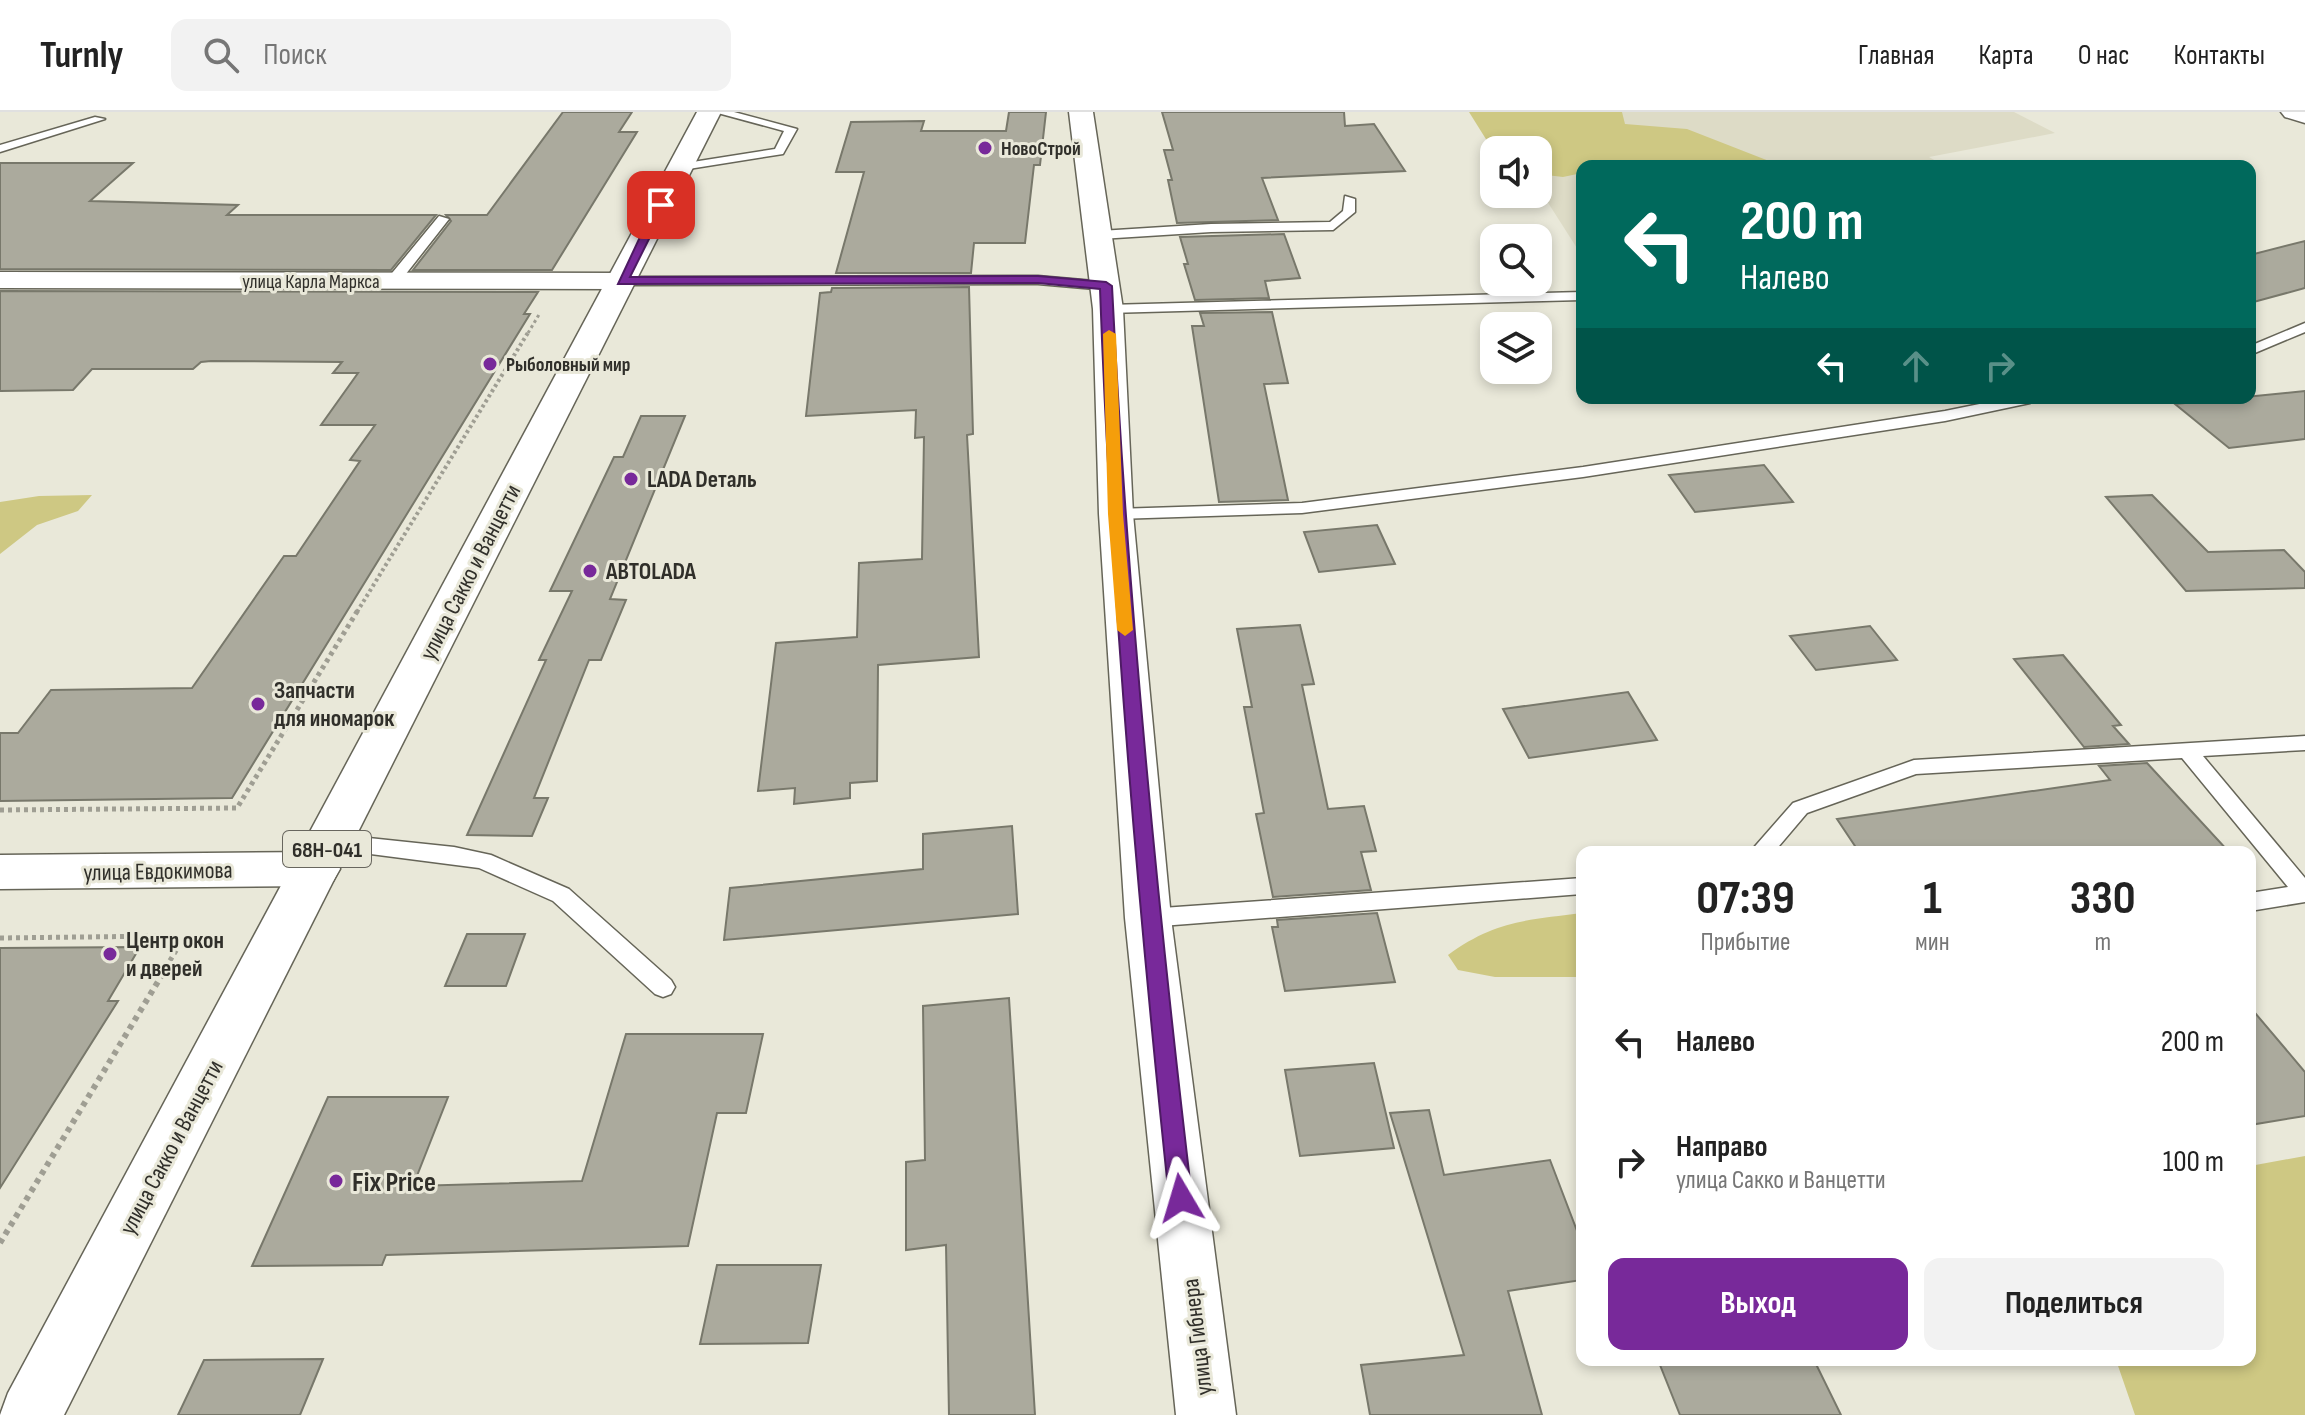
<!DOCTYPE html>
<html lang="ru">
<head>
<meta charset="utf-8">
<style>
  :root { --surface:#fff; --page:#f2f2f2; --text:#222; --muted:#767676; --line:#e0e0e0; --accent:#78299a }
  body { margin:0; font-family:"Sofia Sans Condensed",sans-serif; background:var(--page); color:var(--text); height:100vh; display:flex; flex-direction:column; font-size:30px; white-space:nowrap }
  * { box-sizing:border-box; margin:0 }
  p { font-size:26px; color:var(--muted) }
  .icon { flex:none; width:44px; height:44px; fill:none; stroke:currentColor; stroke-width:2; stroke-linecap:round; stroke-linejoin:round }
  .map { position:relative; flex:1; overflow:hidden }
  .drawer { position:absolute; left:1576px; top:734px; width:680px; height:520px; display:flex; flex-direction:column; background:var(--surface); border-radius:16px; box-shadow:0 4px 12px #0003 }
  .drawer>* { flex:none }
  .hud { position:absolute; left:1576px; top:48px; width:680px; height:244px; border-radius:16px; box-shadow:0 4px 12px #0003; background:#00695c; color:#fff; overflow:hidden }
  .buttons { position:absolute; left:1480px; top:24px; display:grid; gap:16px }
  .buttons a { display:grid; place-items:center; width:72px; height:72px; border-radius:16px; background:var(--surface); box-shadow:0 4px 12px #0003; font-size:40px }
  .pin { position:absolute; display:grid; place-items:center; width:68px; height:68px; color:#fff; margin:-34px; border-radius:16px; box-shadow:0 4px 12px #0006 }
  .me { position:absolute; width:88px; margin:-44px; rotate:353deg; stroke-linejoin:round; filter:drop-shadow(0 0 6px #0008) }
  .turn { display:flex; align-items:center; gap:28px; height:168px; padding:0 32px; font-size:36px }
  .turn .icon { width:104px; height:104px; stroke-width:2.5 }
  .turn b { display:block; font-size:56px; line-height:68px }
  .lanes { display:flex; align-items:center; height:76px; padding:0 32px; background:#0003; justify-content:center; gap:40px; direction:ltr }
  .lanes .off { opacity:.35 }
  .eta { display:flex; justify-content:space-evenly; align-items:center; height:136px; text-align:center }
  .eta b { font-size:48px; font-weight:700; line-height:56px }
  .primary-button { display:flex; gap:16px; margin-top:auto; padding:16px 32px }
  .primary-button a { flex:1; height:92px; border-radius:16px; background:var(--accent); color:#fff; font-size:32px; font-weight:700; line-height:92px; text-align:center }
  .primary-button a+a { background:var(--page); color:var(--text) }
  ul { padding:0; list-style:none }
  li { display:flex; align-items:center; gap:24px; height:120px; padding:0 32px }
  li div { flex:1 }
  li b { display:block; font-size:30px }
  li em { font-style:normal }
  header { display:flex; align-items:center; gap:48px; box-sizing:border-box; height:112px; padding:0 40px; background:var(--surface); border-bottom:2px solid var(--line) }
  header strong { font-size:38px }
  nav { display:flex; gap:44px; margin-inline-start:auto; font-size:28px }
  .search { width:560px; height:72px; background:var(--page); display:flex; align-items:center; gap:20px; box-sizing:border-box; padding:0 28px; border-radius:16px; color:var(--muted); font-size:30px }
  .map>svg:first-child { display:block }
</style>
</head>
<body>
<header>
<strong>Turnly</strong>
<div class="search"><svg class="icon" aria-label="search" viewBox="0 0 24 24"><circle cx="10" cy="10" r="6"/><path d="M15 15l6 6"/></svg>Поиск</div>
<nav><a>Главная</a><a>Карта</a><a>О нас</a><a>Контакты</a></nav>
</header>
<div class="map">
<svg width="2305" height="1303" viewBox="0 0 2305 1303">
  <rect width="100%" height="100%" fill="#e9e8d9"/>
  <path fill="#dddbc6" d="M1489,0H2014L2055,21L1929,45L1945,54H1582V144L1538,75V38Z
    M1662,286H1912L1892,292Z"/>
  <path fill="#cec883" d="M1469,0H1622L1625,12L1687,17L1769,49L1582,54V61L1563,65L1538,62V38L1494,40Z
    M92,383L78,399L37,413L0,442V390L39,384Z
    M1582,801V865H1495L1458,858L1448,843C1494,809 1527,808 1582,801Z
    M2305,1044V1303H2135L2116,1248H2250V1054Z"/>
  <path fill="#abaa9d" stroke="#78786b" stroke-width="2" d="M563,0H632L619,20H637L552,158H413L451,109L446,103H487Z
    M1009,0H1046L1040,53H1034L1025,131H974L971,161H836L864,60H836L851,10L924,9L921,19H1006Z
    M1162,0H1344L1345,14L1374,12L1405,59L1262,66L1278,108L1177,111L1168,68H1172L1164,38H1173Z
    M0,51H133L90,89L238,93L227,103H436L391,158L0,157Z
    M1284,122L1300,166L1265,169L1269,186L1195,188L1184,152H1188L1180,125Z
    M2305,129V176L2250,191V143Z
    M969,175L973,322L967,323L979,545L878,553L877,669L850,671V686L794,692L795,676L758,679L776,531L857,525L859,451L922,447L924,325L915,326L916,298L806,304L820,181L831,180L832,176Z
    M0,179L538,180L524,202H530L232,686L0,689V621H18L51,578L192,576L284,444H296L360,349L350,348L375,313H321L358,261H333L342,250L211,249L201,250L193,257H92L73,278L0,279Z
    M1272,200L1288,271L1264,272L1288,388L1219,390L1192,214H1204L1200,201Z
    M2305,279V327L2229,336L2175,292Z
    M641,304H685L610,487L626,488L601,548H589L534,686H548L532,724L467,723L546,548H539L572,479H550L614,345H623Z
    M1764,353L1793,390L1695,400L1669,363Z
    M2152,383L2208,440L2284,438L2305,460V476L2186,479L2106,385Z
    M1377,413L1395,452L1319,460L1304,420Z
    M1300,513L1314,572L1302,573L1328,697L1364,694L1376,739L1361,740L1371,778L1273,785L1256,702L1264,701L1244,595H1252L1237,517Z
    M1870,514L1897,548L1816,558L1790,524Z
    M2063,543L2121,613L2113,614L2129,632L2084,635L2014,547Z
    M1628,580L1657,628L1529,646L1503,597Z
    M2147,651L2229,740H1859L1837,707L2110,668L2099,654Z
    M1012,714L1018,802L724,828L730,776L923,757V722Z
    M1377,801L1395,870L1285,879L1272,815H1278L1277,808Z
    M467,822H525L506,874H445Z
    M140,835L108,889H118L0,1076V836Z
    M1009,886L1035,1303H949L946,1133L906,1138V1050L925,1048L923,894Z
    M2250,895L2305,960V1004L2250,1013Z
    M626,922H763L746,1001H717L688,1134L386,1143L382,1153L252,1154L328,985H448L413,1074L582,1069Z
    M1374,951L1394,1036L1300,1044L1285,958Z
    M1429,998L1444,1063L1550,1048L1582,1132V1168L1508,1179L1542,1303H1370L1361,1253L1464,1243L1390,1001Z
    M717,1153H821L808,1231L700,1232Z
    M323,1247L300,1303H178L204,1248Z
    M1658,1248H1814L1841,1303H1680Z"/>
  <g fill="none" stroke-linecap="round" stroke-linejoin="round">
    <g stroke="#666558" stroke-width="3">
      <path id="service" d="M714,0H734L797,17L783,42L676,59L674,56L680,52L775,37L784,19Z
        M95,5L105,7L0,40V33Z
        M1345,84L1355,87V100L1333,118L1211,120L1100,127L1094,123L1100,119L1211,112L1330,110L1343,99Z
        M439,104L449,107L398,172H388V166Z
        M1038,164L1106,170L1113,174L1106,178L1038,172L622,173L615,169L622,165Z
        M1582,180V188L1108,201L1101,197L1108,193Z
        M2305,211V220L2250,243V234Z
        M2009,286H2038L2030,291L1945,309L1583,365L1302,401L1116,407L1108,402L1116,397L1302,391L1583,355L1945,299Z
        M2305,624V638L2203,644L2305,766V790L2250,799V781L2288,775L2182,646L1916,662L1807,701L1774,740H1750L1793,691L1914,648Z
        M331,722L454,735L491,743L569,777L671,868L675,875L671,882L663,885L655,882L553,789L479,756L324,736L320,730L324,724Z
        M1582,766V782L1148,815L1140,812L1137,806L1140,800L1148,797Z"/>
    </g>
    <g stroke="#666558" stroke-width="3">
      <path id="minor" d="M1069,0H1093L1123,197L1133,402L1171,806L1236,1303H1176L1125,806L1099,402L1093,197Z
        M2281,0H2305V11L2285,5Z
        M0,160L622,161L632,163L636,169L632,175L622,177L0,176Z
        M317,740L333,745L340,757L333,769L317,774L0,777V743Z"/>
    </g>
    <g stroke="#666558" stroke-width="3">
      <path id="primary" d="M697,0H721L64,1303H0L8,1281Z"/>
    </g>
    <path stroke="#9f9e93" stroke-width="3" stroke-dasharray="3 3" stroke-linecap="butt" d="M528,221L540,201"/>
    <path stroke="#9f9e93" stroke-width="4" stroke-dasharray="3 3" stroke-linecap="butt" d="M357,500L529,219"/>
    <path stroke="#9f9e93" stroke-width="5" stroke-dasharray="4 4" stroke-linecap="butt" d="M0,698L237,696L358,498
      M0,826L164,824L177,837L166,855"/>
    <path stroke="#9f9e93" stroke-width="6" stroke-dasharray="5 5" stroke-linecap="butt" d="M0,1131L168,853"/>
    <use href="#service" fill="#fff" fill-rule="evenodd"/>
    <use href="#minor" fill="#fff" fill-rule="evenodd"/>
    <use href="#primary" fill="#fff" fill-rule="evenodd"/>
  </g>
  <path fill="#78299a" stroke="#4e1b64" stroke-width="2" d="M661,90L666,93L630,165L1038,164L1106,170L1112,174C1127,479 1156,782 1192,1086L1189,1094L1181,1097L1172,1094L1169,1086C1137,783 1111,481 1100,177L1038,171L618,172L655,93Z"/>
  <path fill="#f59e0b" d="M1109,218L1116,222L1123,402L1133,518L1125,524L1117,518L1108,402L1103,222Z"/>
  <g fill="#78299a" stroke="#e9e8d9" stroke-width="3">
    <circle cx="985" cy="36" r="8"/>
    <circle cx="490" cy="252" r="8"/>
    <circle cx="631" cy="367" r="8"/>
    <circle cx="590" cy="459" r="8"/>
    <circle cx="258" cy="592" r="8"/>
    <circle cx="110" cy="842" r="8"/>
    <circle cx="336" cy="1069" r="8"/>
  </g>
  <g text-anchor="middle" stroke-width="6" stroke-linejoin="round" paint-order="stroke">
    <g font-size="20" font-weight="bold" fill="#302f2a" stroke="#e9e8d9" text-anchor="start">
      <text x="1001" y="43">НовоСтрой</text>
      <text x="506" y="259">Рыболовный мир</text>
    </g>
    <g font-size="20" fill="#302f2a" stroke="#e9e8d9">
      <text x="311" y="176">улица Карла Маркса</text>
    </g>
    <rect fill="#e9e8d9" stroke="#68665e" stroke-width="2" x="283" y="719" width="88" height="36" rx="6"/>
    <g font-size="22" font-weight="bold" fill="#302f2a">
      <text x="327" y="745">68Н-041</text>
    </g>
    <g font-size="24" font-weight="bold" fill="#302f2a" stroke="#e9e8d9" text-anchor="start">
      <text x="647" y="375">LADA Dеталь</text>
      <text x="606" y="467">АВТОLADA</text>
      <text x="274" y="586">Запчасти<tspan x="274" dy="28">для иномарок</tspan></text>
      <text x="126" y="836">Центр окон<tspan x="126" dy="28">и дверей</tspan></text>
    </g>
    <g font-size="24" fill="#302f2a" stroke="#e9e8d9">
      <text transform="translate(470 460) rotate(-63)" y="8">улица Сакко и Ванцетти</text>
      <text transform="translate(158 759) rotate(-1)" y="8">улица Евдокимова</text>
      <text transform="translate(171 1035) rotate(-62)" y="8">улица Сакко и Ванцетти</text>
      <text transform="translate(1197 1225) rotate(-97)" y="8">улица Гибнера</text>
    </g>
    <g font-size="28" font-weight="bold" fill="#302f2a" stroke="#e9e8d9" text-anchor="start">
      <text x="352" y="1079">Fix Price</text>
    </g>
  </g>
</svg>
<div class="buttons">
<a><svg class="icon" aria-label="sound" viewBox="0 0 24 24"><path d="M4 9h4l5-4v14l-5-4H4zM17 9q2 3 0 6"/></svg></a>
<a><svg class="icon" aria-label="search" viewBox="0 0 24 24"><circle cx="10" cy="10" r="6"/><path d="M15 15l6 6"/></svg></a>
<a><svg class="icon" aria-label="layers" viewBox="0 0 24 24"><path d="M12 4l9 5-9 5-9-5zM3 14l9 5 9-5"/></svg></a>
</div>
<div class="pin" style="left:661px;top:93px;background:#d93025"><svg class="icon" aria-label="arrive" viewBox="0 0 24 24"><path d="M6 21V4h12l-3 4 3 4H6"/></svg></div>
<svg class="me" style="left:1181px;top:1086px" viewBox="-20 -20 40 40"><path d="M0-17L14 15 0 8-14 15z" fill="#78299a" stroke="#fff" stroke-width="4"/></svg>
<div class="hud">
<div class="turn"><svg class="icon" aria-label="left" viewBox="0 0 24 24"><path d="M17 20v-9H6M10 6l-5 5 5 5"/></svg><div><b>200 m</b>Налево</div></div>
<div class="lanes"><svg class="icon" aria-label="left" viewBox="0 0 24 24"><path d="M17 20v-9H6M10 6l-5 5 5 5"/></svg><svg class="icon off" aria-label="ahead" viewBox="0 0 24 24"><path d="M12 20V5M6 11l6-6 6 6"/></svg><svg class="icon off" aria-label="right" viewBox="0 0 24 24"><path d="M7 20v-9h11M14 6l5 5-5 5"/></svg></div>
</div>
<section class="drawer">
<div class="eta">
<div><b>07:39</b><p>Прибытие</p></div>
<div><b>1</b><p>мин</p></div>
<div><b>330</b><p>m</p></div>
</div>
<ul>
<li><svg class="icon" aria-label="left" viewBox="0 0 24 24"><path d="M17 20v-9H6M10 6l-5 5 5 5"/></svg><div><b>Налево</b></div><em>200 m</em></li>
<li><svg class="icon" aria-label="right" viewBox="0 0 24 24"><path d="M7 20v-9h11M14 6l5 5-5 5"/></svg><div><b>Направо</b><p>улица Сакко и Ванцетти</p></div><em>100 m</em></li>
</ul>
<div class="primary-button"><a>Выход</a><a>Поделиться</a></div>
</section>
</div>
</body>
</html>
